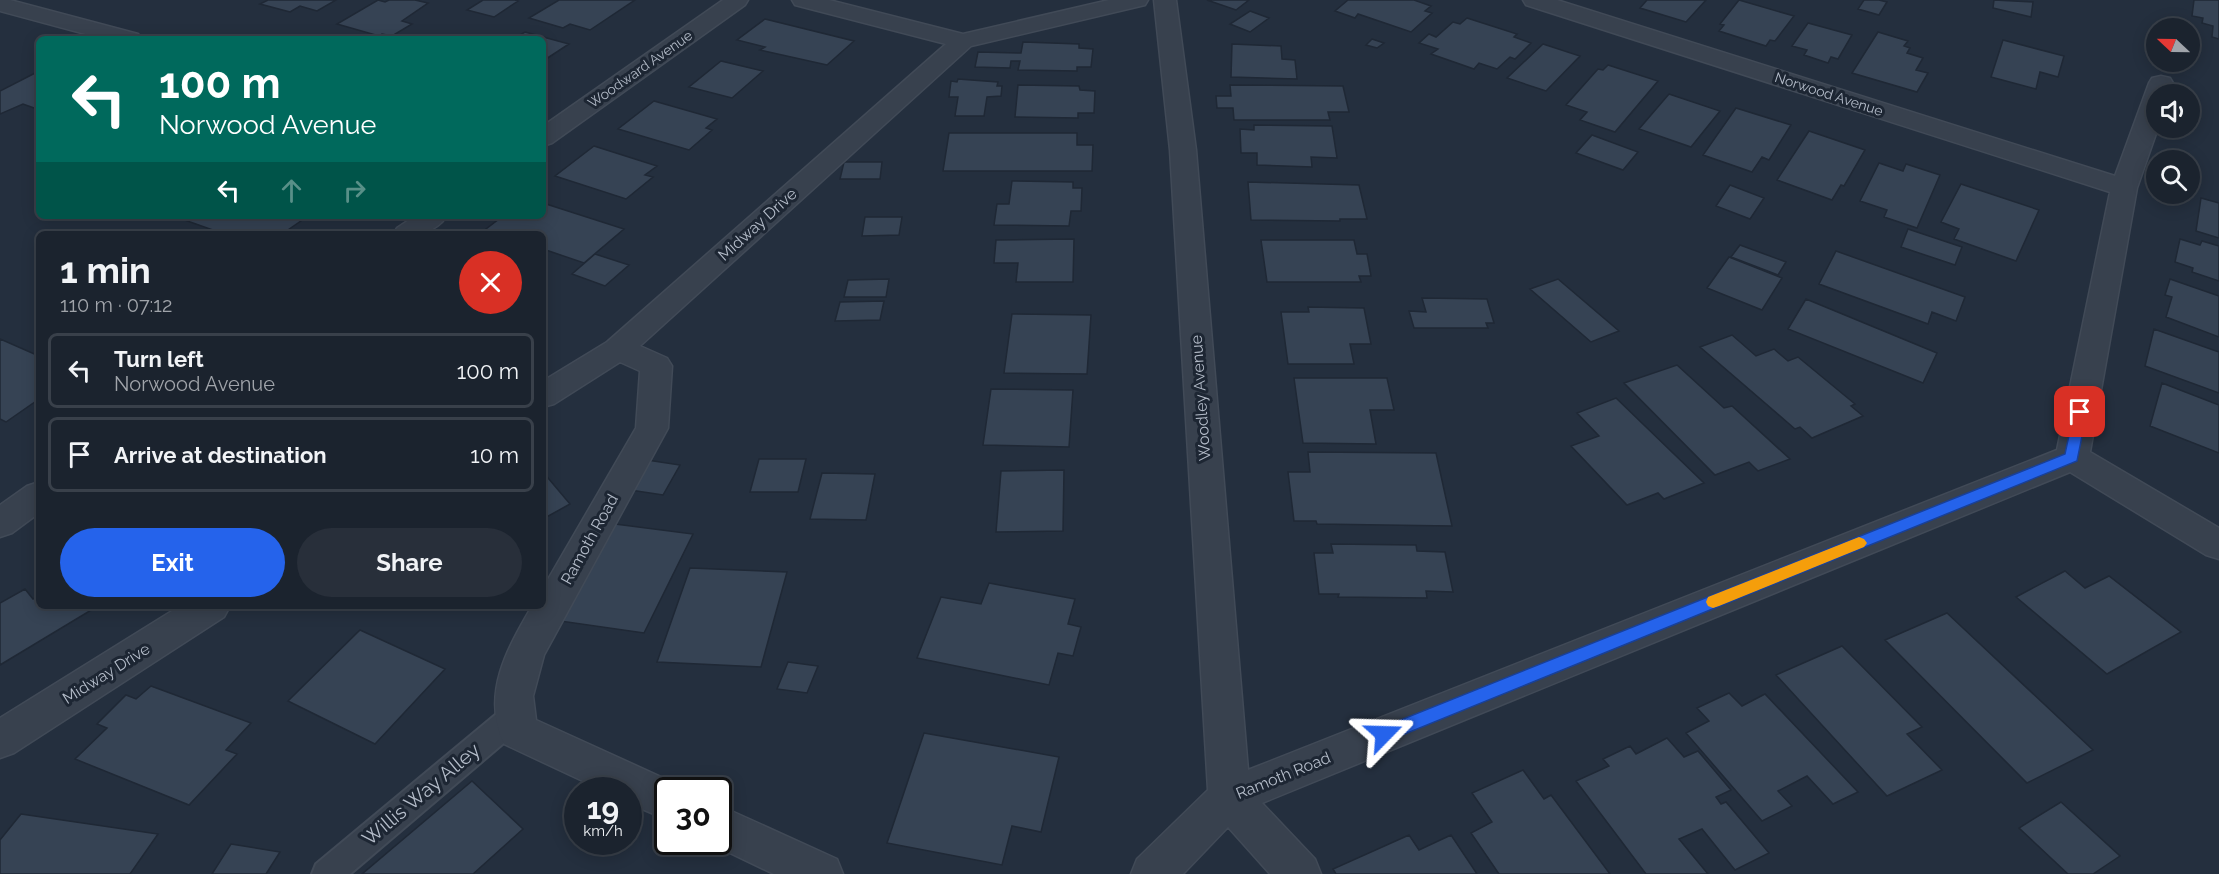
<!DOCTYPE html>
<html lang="en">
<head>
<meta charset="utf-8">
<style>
  :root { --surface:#1b232e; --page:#282f3a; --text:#f1f3f6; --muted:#a0a4aa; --line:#39404a; --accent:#2563eb }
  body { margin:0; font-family:Raleway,sans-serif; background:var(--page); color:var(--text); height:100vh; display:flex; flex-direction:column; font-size:22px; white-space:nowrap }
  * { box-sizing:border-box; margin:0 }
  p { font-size:20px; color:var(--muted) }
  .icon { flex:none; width:33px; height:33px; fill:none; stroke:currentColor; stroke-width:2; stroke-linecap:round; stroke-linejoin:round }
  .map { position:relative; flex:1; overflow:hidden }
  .side { position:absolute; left:36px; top:231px; width:510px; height:378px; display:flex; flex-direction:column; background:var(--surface); border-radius:9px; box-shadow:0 3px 15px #0003,0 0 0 2px var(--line) }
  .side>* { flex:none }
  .banner { position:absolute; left:36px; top:36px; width:510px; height:183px; border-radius:9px; box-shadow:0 3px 15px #0003,0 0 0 2px var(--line); background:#00695c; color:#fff; overflow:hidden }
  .needle { width:39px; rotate:292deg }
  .tools { position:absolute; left:2146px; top:18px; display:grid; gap:12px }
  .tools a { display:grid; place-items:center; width:54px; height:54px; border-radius:50%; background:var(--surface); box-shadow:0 3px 15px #0003,0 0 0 2px var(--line); font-size:30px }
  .speed { position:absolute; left:564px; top:777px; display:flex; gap:12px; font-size:30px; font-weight:700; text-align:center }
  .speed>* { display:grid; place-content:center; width:78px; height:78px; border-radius:50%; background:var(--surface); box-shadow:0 3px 15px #0003,0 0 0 2px var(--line); line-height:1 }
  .speed small { font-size:15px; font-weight:400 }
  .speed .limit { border:3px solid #111; border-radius:9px; background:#fff; color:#111 }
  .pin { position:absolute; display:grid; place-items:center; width:51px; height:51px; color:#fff; margin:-26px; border-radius:12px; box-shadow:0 3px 9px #0006 }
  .me { position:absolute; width:66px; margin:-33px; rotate:68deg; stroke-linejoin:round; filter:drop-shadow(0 0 4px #0008) }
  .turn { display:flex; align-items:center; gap:21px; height:126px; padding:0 24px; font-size:27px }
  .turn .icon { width:78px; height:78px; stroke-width:2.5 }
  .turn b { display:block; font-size:42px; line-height:51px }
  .lanes { display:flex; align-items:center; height:57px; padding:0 24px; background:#0003; justify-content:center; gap:30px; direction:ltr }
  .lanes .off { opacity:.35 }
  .round { display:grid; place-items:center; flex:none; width:63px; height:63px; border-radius:32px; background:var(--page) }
  .summary { display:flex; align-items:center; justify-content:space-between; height:102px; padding:0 24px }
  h1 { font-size:36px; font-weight:700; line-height:45px }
  .action { display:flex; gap:12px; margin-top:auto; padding:12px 24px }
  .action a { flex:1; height:69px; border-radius:36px; background:var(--accent); color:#fff; font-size:24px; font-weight:700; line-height:69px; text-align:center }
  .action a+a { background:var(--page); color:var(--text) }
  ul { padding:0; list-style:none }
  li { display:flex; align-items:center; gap:18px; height:75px; margin:0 12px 9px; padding:0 12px; border:3px solid var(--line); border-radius:9px }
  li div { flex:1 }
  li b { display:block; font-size:22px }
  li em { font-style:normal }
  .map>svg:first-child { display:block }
</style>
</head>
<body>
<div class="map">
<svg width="2219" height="874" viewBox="0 0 2219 874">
  <rect width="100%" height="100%" fill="#242f3e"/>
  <path fill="#364354" stroke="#1f2835" stroke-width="1.5" d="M268,0H336L317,11L300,6L290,12L260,4Z
    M378,0L385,2L389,0H415L428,3L402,21L412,24L392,36L382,34L379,36L337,24Z
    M483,0H515L518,1L494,17L467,10Z
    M559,0H635L590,30L570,24L563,28L529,18Z
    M1207,0H1249L1236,10Z
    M1348,0H1414L1431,6L1425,11L1432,13L1411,32L1358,14L1355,18L1335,11Z
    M1647,0H1706L1686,22L1640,8Z
    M1739,0L1794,16L1775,41L1770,40L1766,46L1719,31L1724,25L1720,24Z
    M1864,0H1879L1887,2L1879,15L1858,9Z
    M1994,0L2033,2L2031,17L1993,8Z
    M2194,0H2219V39L2212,37L2213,26L2202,23L2203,18L2192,16Z
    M1250,11L1269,18L1250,32L1230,24Z
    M1467,18L1517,34L1514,37L1531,43L1515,59L1510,57L1497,69L1479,63L1474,69L1431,54L1438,49L1419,43L1429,34L1436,37L1453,22L1460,24Z
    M765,19L854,41L827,65L760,50L765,47L737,40Z
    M1808,23L1852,35L1838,59L1831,57L1828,63L1804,55L1807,50L1792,46Z
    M525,32L569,44L543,61V39H513Z
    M1878,32L1908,41L1904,46L1910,48L1907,53L1923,58L1916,70L1928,73L1917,92L1852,73Z
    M1372,39L1384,43L1377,48L1366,45Z
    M2003,40L2064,56L2058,77L2040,72L2036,89L1991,77Z
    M1023,42L1079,44V48L1093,49L1091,67H1077V71L1018,70L1020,61H1011L1010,68L975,67L978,52L1021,53Z
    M1232,44L1281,46L1282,59L1295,60L1297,79L1231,77Z
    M1543,44L1580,56L1546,91L1507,78Z
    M721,61L763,71L732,98L689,87Z
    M1608,65L1658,81L1615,132L1580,120L1587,112L1566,105L1598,69L1603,70Z
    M39,71V106L34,108L23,104L0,114V91Z
    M958,79L998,82L997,86H1002L1001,96L987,97L984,116H955L958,97H949L951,81L957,82Z
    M1018,85L1079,86L1080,90L1095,91L1094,113H1078V118L1015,117Z
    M1230,85L1343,86L1349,112H1328L1330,120H1234L1233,108H1217L1216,96H1231Z
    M1669,94L1720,111L1691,147L1639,129Z
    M654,101L717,119L706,128L712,130L689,150L618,129Z
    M1736,108L1791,125L1769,160L1762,157L1752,172L1703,155Z
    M1254,125L1332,126L1337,158L1311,157L1312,167L1257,165V153H1241L1240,129L1254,130Z
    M1809,131L1865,150L1844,186L1841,185L1832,200L1777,180Z
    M949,133H1077V145H1093L1092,171H943Z
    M1592,135L1638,152L1623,170L1576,153Z
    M594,146L657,166L645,175L653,177L626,199L555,176Z
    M844,162H882L880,179H840Z
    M1879,163L1903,171L1906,164L1940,175L1917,228L1884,217L1887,210L1860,201Z
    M1012,181L1073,182V188H1082L1081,211H1071L1069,226L994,225L997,204H1009Z
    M1248,182L1359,185L1367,219H1340V221L1251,220Z
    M1961,184L2039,210L2016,261L1954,239L1959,229L1941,222Z
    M1730,185L1764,198L1750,219L1716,206Z
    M2201,198L2219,203V238L2196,231Z
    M543,203L624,229L584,263L543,249V234H500L486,229L503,216H543Z
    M178,216H308L282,234H224L176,217Z
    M865,217H902L899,235L862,236Z
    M1908,229L1962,247L1955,265L1901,247Z
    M1074,239L1073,282H1016L1018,263H994L996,240Z
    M2180,239L2200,245L2202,241L2219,246V281L2192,272L2193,268L2175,262Z
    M1261,240H1354L1357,254H1367L1371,276H1359L1361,282H1267Z
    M1740,245L1786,262L1778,275L1731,257Z
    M1836,251L1965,297L1956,321L1932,312L1928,324L1819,284Z
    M595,254L629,265L605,286L572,274Z
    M1729,257L1782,278L1762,310L1707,288Z
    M889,279L886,297H844L848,280Z
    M1558,279L1619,331L1591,342L1530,289Z
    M2170,279L2219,296V337L2166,317L2172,297L2165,295Z
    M1422,298L1487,299L1494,323H1486L1488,328H1414L1409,311L1426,312Z
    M1806,299L1937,353L1923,383L1788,329Z
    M884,301L880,320L835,321L840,302Z
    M1308,307L1364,308L1371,344H1350L1354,364H1288L1281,312H1309Z
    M1012,314L1091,315L1087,374L1004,373Z
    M2154,329L2219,352V393L2145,366Z
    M1732,335L1756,356L1774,349L1788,361L1798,357L1855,404L1851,406L1863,416L1812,438L1800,427L1795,429L1700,347Z
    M0,339L39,356V399L6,422L0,419Z
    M1677,365L1724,408L1732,406L1790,459L1758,471L1749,462L1715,475L1624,383Z
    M1294,378H1387L1394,410H1370L1376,444L1303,443Z
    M2162,383L2219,405V453L2150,426Z
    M991,389L1073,390L1069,447L983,445Z
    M1616,398L1704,483L1664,499L1658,493L1627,505L1571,446L1599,436L1577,413Z
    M1308,452L1436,453L1452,526L1317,524L1316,521H1294L1288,472H1310Z
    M759,459H806L798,492H750Z
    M647,460L680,465L663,495L630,490Z
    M1064,470L1063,531L996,532L1001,471Z
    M543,472L570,504L543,519Z
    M822,473L875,474L866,520L810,519Z
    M615,524L693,534L644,633L560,621Z
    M1331,544L1416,545L1417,551L1445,552L1453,592L1426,591L1427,598L1338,597L1339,594H1319L1314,553H1333Z
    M690,568L787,572L761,667L657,662Z
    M2065,571L2085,588L2109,576L2181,632L2107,674L2016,597Z
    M989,583L1075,599L1068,624L1081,627L1073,656L1058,653L1049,685L917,658L941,597L981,604Z
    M25,589L33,599L39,596V606H98L0,665V603Z
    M1947,613L2093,750L2027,783L1885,640Z
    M360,630L445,669L375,744L288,701Z
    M1842,646L1922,727L1907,734L1942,770L1887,796L1776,675Z
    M788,662L818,666L807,693L777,689Z
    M151,686L251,723L226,750L237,754L189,805L75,759L107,728L97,724L126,695L136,699Z
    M1729,693L1742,706L1765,694L1858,792L1833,804L1807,776L1778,791L1792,806L1762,821L1686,733L1709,721L1697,708Z
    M924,733L1059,757L1041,832L1012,826L1002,865L887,843Z
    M1667,738L1684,757L1698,751L1731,790L1716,797L1721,804L1726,802L1769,853L1735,870L1702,829L1679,839L1708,874H1646L1576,781L1609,766L1603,759L1630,746L1636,754Z
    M1523,770L1544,799L1551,795L1610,874H1499L1471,833L1492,822L1472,793Z
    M472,781L523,829L473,874H362Z
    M2061,802L2120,856L2093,874H2068L2019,828Z
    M21,814L158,834L130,874H0V840Z
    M1409,835L1419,850L1451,835L1477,874H1336L1333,869Z
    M231,844L280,852L266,874H212Z"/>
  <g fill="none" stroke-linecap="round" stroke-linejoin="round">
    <g stroke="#414a57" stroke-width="4">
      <path id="service" d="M516,703L526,706L530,715L526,724L350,874H312L316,864L506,706Z"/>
    </g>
    <g stroke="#414a57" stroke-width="3">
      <path id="minor" d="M0,0H10L138,34L142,39H104L0,11Z
        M723,0H748L745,5L552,143L543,146V126Z
        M792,0H829L963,34L1109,0H1148L1145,5L971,46L640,346L667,358L672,366L668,428L544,655L533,696L536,720L683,787L684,790H668V820L628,803V790H602L504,744C481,694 507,649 532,606H543V588L636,428L640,371L620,362L554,404L543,407V381L607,342L946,44L795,5Z
        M1154,0H1176L1196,150L1248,770L2057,450L2110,192L1526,5L1523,0H1557L2115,176L2149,83L2152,78L2161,76L2170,78L2173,83L2169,94H2157L2158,128L2137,188L2090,452L2219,528V559L2206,555L2070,472L1262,803L1315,859L1321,874H1270L1228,827L1183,874H1131L1137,859L1208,790L1170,150Z
        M415,216H447C433,236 415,234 393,234L397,228Z
        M39,482V513L12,533L0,537V505L27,486Z
        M180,606H230L224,617L14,753L0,758V718Z
        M718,805L837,859L843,874H774L707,842H718Z"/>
    </g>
    <use href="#service" fill="#38414e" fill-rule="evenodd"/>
    <use href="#minor" fill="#38414e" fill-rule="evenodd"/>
  </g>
  <path fill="#2563eb" stroke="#184099" stroke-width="1.5" d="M2080,407L2087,412L2077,461L1390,740L1384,742L1378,740L1376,734L1378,729L2065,454L2074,412Z"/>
  <path fill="#f59e0b" d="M1859,537L1864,539L1867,543L1864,547L1719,606L1713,608L1708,606L1706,602L1708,597Z"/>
  <g text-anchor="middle" stroke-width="6" stroke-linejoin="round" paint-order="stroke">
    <g font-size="14" fill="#b4bcc9" stroke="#1d2633">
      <text transform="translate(640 69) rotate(-35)" y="5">Woodward Avenue</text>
      <text transform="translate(1829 94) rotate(18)" y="5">Norwood Avenue</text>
    </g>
    <g font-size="16" fill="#b4bcc9" stroke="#1d2633">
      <text transform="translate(757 224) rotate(-42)" y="6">Midway Drive</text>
      <text transform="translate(1200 398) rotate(-94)" y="6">Woodley Avenue</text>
      <text transform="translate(589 539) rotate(-61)" y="6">Ramoth Road</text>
      <text transform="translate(106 673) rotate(-32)" y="6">Midway Drive</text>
      <text transform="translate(1283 775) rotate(-22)" y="6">Ramoth Road</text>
    </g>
    <g font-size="20" fill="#b4bcc9" stroke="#1d2633">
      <text transform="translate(421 794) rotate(-40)" y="7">Willis Way Alley</text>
    </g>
  </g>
</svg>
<div class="tools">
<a><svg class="needle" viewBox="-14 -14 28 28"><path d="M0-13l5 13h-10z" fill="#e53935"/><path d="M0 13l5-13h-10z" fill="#a0a4aa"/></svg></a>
<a><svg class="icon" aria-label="sound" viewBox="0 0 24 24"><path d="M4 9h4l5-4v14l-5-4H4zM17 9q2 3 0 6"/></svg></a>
<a><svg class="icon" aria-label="search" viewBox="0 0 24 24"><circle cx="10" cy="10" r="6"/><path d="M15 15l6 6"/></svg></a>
</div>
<div class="speed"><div>19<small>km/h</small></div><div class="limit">30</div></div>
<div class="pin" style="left:2080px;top:412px;background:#d93025"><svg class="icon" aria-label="arrive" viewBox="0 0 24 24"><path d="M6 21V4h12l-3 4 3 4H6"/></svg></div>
<svg class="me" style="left:1384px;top:734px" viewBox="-20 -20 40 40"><path d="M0-17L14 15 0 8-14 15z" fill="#2563eb" stroke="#fff" stroke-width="4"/></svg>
<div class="banner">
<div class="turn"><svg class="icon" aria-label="left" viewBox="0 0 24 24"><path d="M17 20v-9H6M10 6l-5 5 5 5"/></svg><div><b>100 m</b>Norwood Avenue</div></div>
<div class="lanes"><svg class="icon" aria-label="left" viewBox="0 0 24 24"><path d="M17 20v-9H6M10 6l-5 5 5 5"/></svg><svg class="icon off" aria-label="ahead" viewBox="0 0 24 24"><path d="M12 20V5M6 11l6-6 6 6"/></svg><svg class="icon off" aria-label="right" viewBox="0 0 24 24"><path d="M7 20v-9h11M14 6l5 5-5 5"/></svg></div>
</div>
<section class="side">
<div class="summary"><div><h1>1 min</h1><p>110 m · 07:12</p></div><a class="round" style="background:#d93025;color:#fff"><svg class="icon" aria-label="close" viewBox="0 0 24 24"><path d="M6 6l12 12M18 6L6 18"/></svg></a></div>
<ul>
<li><svg class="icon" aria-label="left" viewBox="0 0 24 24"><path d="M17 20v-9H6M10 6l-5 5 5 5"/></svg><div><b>Turn left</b><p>Norwood Avenue</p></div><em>100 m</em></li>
<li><svg class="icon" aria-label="arrive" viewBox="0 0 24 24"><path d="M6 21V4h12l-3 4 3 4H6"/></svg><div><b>Arrive at destination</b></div><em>10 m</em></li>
</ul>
<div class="action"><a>Exit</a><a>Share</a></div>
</section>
</div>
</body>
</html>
